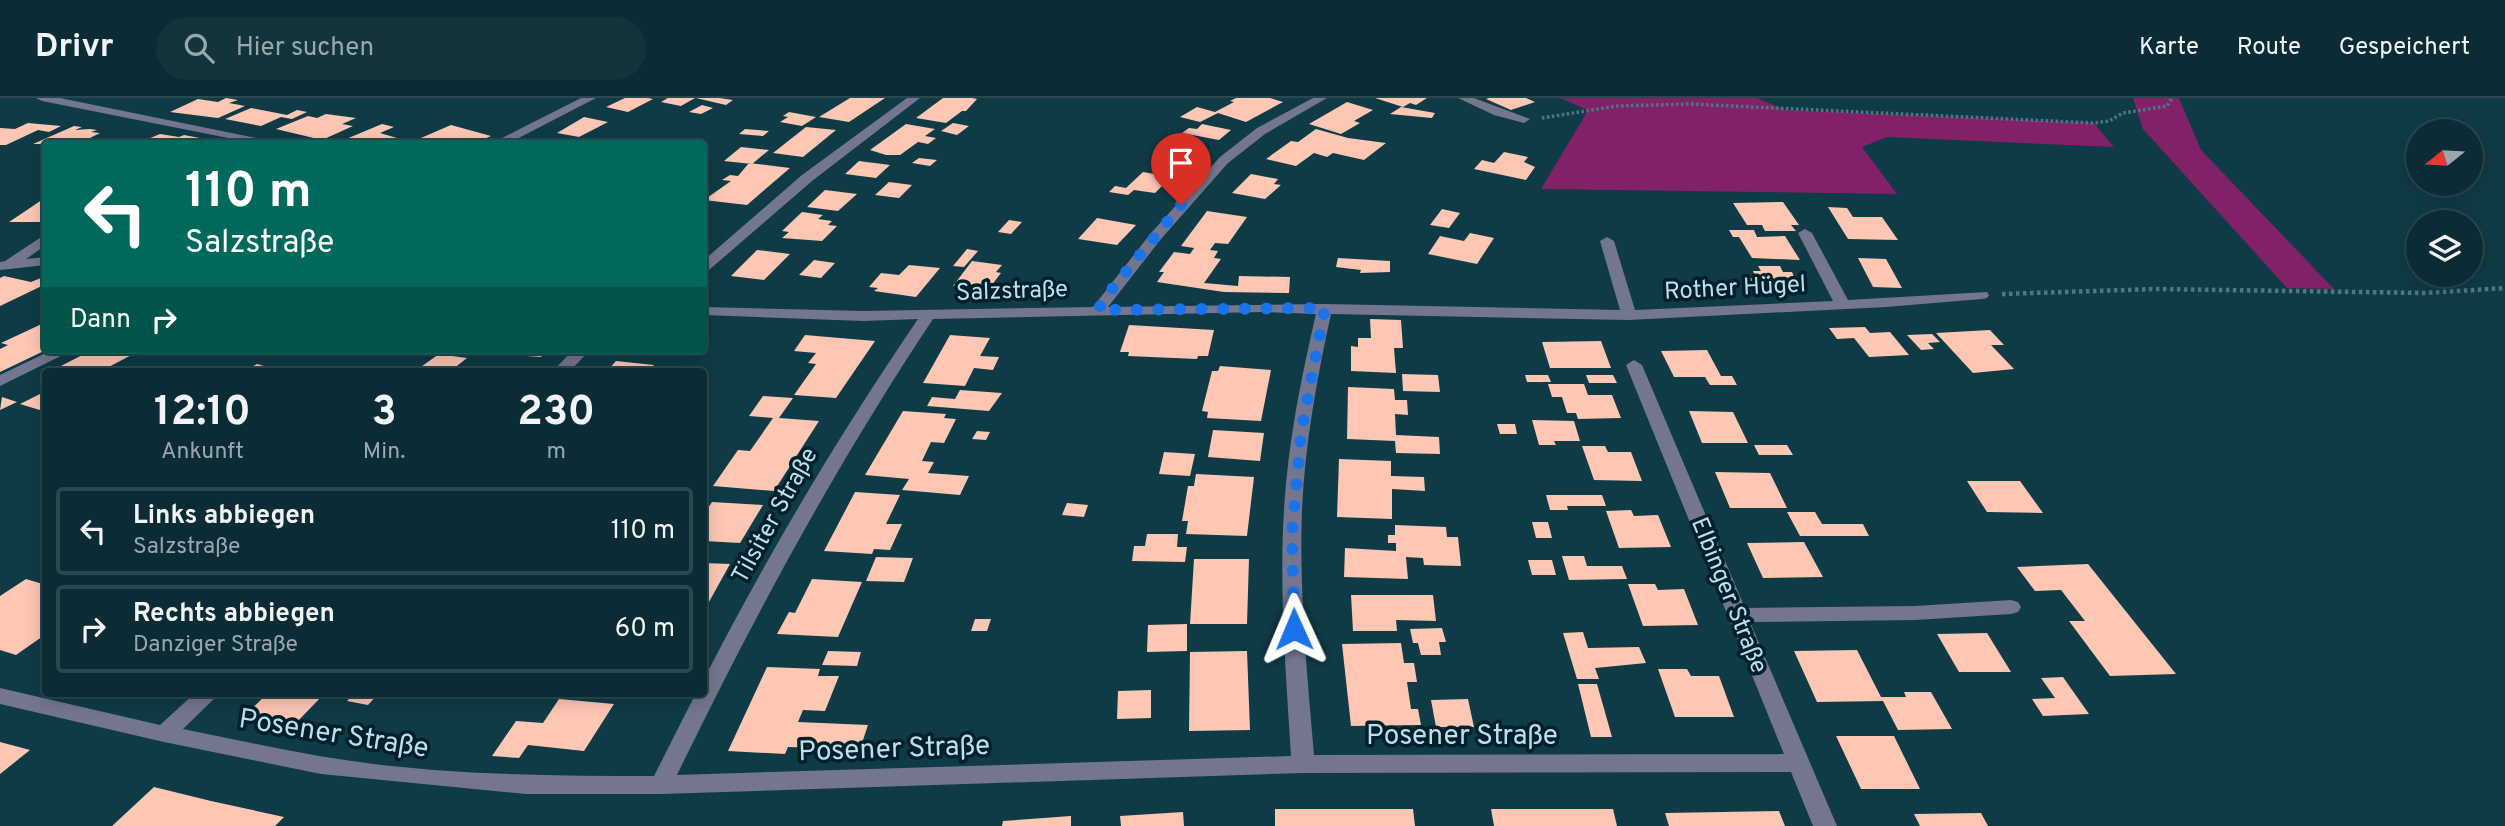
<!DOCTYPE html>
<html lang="de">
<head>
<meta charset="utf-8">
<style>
  :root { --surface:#0b2c34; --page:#14343c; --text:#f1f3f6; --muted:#9aa7ac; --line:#2b484f }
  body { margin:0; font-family:Overpass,sans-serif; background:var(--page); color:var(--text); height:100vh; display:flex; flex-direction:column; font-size:26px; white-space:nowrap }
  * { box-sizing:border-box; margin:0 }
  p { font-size:23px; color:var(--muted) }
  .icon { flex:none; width:38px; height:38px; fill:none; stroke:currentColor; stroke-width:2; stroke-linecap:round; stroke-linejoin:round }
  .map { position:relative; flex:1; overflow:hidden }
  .details { position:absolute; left:42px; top:270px; width:665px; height:329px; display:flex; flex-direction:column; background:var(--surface); border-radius:7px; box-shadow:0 4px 18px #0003,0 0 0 2px var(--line) }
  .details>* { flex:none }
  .banner { position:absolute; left:42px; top:42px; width:665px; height:214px; border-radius:7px; box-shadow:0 4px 18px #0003,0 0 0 2px var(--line); background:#00695c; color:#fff; overflow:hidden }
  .needle { width:46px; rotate:252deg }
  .controls { position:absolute; left:2406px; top:21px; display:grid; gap:14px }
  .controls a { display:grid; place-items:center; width:77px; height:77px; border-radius:50%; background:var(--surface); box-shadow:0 4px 18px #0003,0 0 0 2px var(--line); font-size:35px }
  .pin { position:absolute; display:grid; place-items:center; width:60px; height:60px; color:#fff; margin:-72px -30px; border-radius:50% 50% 50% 0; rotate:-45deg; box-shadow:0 0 7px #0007 }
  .pin .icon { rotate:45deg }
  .me { position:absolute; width:77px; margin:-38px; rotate:359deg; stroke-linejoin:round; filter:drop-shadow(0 0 5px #0008) }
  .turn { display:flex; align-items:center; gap:24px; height:147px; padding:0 28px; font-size:32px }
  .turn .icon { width:91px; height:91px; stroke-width:2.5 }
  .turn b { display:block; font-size:49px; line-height:60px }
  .then { display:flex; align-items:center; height:66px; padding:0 28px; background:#0003; gap:14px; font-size:26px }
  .eta { display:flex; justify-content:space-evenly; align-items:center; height:119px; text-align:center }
  .eta b { font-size:42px; font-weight:700; line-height:49px }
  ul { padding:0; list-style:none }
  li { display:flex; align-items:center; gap:21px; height:88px; margin:0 14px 10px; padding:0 14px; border:4px solid var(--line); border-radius:7px }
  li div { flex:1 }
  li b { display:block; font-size:26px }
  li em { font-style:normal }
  header { display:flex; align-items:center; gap:42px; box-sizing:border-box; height:98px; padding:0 35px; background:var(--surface); border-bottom:2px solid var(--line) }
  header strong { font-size:33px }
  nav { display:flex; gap:38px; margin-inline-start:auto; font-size:24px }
  .search { width:490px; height:63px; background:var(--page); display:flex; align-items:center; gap:18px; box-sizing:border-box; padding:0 24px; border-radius:38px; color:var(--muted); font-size:26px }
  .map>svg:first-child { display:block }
</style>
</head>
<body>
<header>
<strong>Drivr</strong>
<div class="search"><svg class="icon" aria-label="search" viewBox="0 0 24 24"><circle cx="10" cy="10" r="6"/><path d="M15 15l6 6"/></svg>Hier suchen</div>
<nav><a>Karte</a><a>Route</a><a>Gespeichert</a></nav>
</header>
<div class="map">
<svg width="2505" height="728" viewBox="0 0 2505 728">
  <rect width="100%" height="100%" fill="#0f3b46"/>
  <path fill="#812169" d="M1560,0H1757L1785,12L2094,25L2114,49L1887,39L1862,49L1897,96L1541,91L1587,14L1590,13Z
    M2133,0H2179L2201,52L2334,191L2287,190L2143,31Z"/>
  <path fill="#fdc7b4" d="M226,0L238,2L229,5L245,8L218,20L170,14L198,1L218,4Z
    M625,0H648L653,1L628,14L606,9Z
    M668,0H695L681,8L661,4Z
    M696,0H719L733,2L726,7Z
    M850,0H885L849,24L819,19Z
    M943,0H972L977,1L966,13H962L946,25L916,20Z
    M1236,0H1270L1283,4L1246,24L1218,15L1200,24L1180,19L1197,9L1215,14L1234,4L1230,3Z
    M1375,0H1427L1416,7L1410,5L1403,9Z
    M1489,0H1526L1535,4L1511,12L1486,1Z
    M1347,4L1373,12L1354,23L1360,25L1341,36L1309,26Z
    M702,7L713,10L701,16L689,14Z
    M1401,9L1435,15L1432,20L1390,16Z
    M251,10L287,17L297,12L307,14L292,21L281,19L261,28L225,21Z
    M789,14L816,19L802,28L780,24L788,19L783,18Z
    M326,16L356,20L342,26L353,28L322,42L276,31L308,18L317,20Z
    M584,19L608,24L579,39L557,35Z
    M28,25L61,28L49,34L38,32L6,47H0V30L15,31Z
    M953,25L969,28L957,37L941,33Z
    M382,26L394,29L380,35L397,40L389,43L394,46H334Z
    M906,26L935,31L925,38L936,40L928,46L918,44L900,57H886L870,52Z
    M1202,26L1231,32L1219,42L1182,35L1189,30L1197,31Z
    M451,27L491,38L473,46H407Z
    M74,28L82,29L75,32L90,31L97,32L91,34L100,35L78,46H33Z
    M806,29L836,32L803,59L773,55Z
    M745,31L769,33L763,38L739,36Z
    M1316,31L1348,40L1386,45L1364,62L1333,55L1327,59L1314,55L1296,68L1266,61L1291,43L1298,44Z
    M160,36L179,39L184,37L205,41L196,46L143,43Z
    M741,49L769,52L752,66L724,63Z
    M1504,54L1528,59L1524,64L1535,69L1526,82L1474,71L1482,62L1494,65Z
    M919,60L937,62L930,68L912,65Z
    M859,63L890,67L876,80L845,76Z
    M749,65L790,70L747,107L704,102L731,83L722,82L730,77L738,78Z
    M1143,74L1171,79L1155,95L1134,92L1128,97L1109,94L1115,88L1126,90Z
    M1251,76L1278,81L1274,86L1281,87L1265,101L1232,95Z
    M889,84L912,87L899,100L875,97Z
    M825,92L857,96L838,113L807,109Z
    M46,99L44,124H9L27,112Z
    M1783,104L1799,127H1791L1796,133H1765L1762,127H1747L1733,105Z
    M1828,109L1847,110L1853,119H1882L1898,142L1848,141Z
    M1442,111L1460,115L1449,130L1430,127Z
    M1207,113L1247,119L1228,146L1215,145L1210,152L1218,153L1214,160L1221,161L1204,185L1238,188L1239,178L1290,179L1289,195L1224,194L1157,184L1164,174H1159L1174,154L1190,156L1194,150L1181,148Z
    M802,114L823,117L818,121L832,123L828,127L837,128L822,143L782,140L789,134L782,133Z
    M1097,120L1136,127L1117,147L1078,141Z
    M1009,122L1022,124L1011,136L998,134Z
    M1729,132H1754L1757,139L1785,138L1800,162L1752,160L1739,139H1733Z
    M1470,135L1494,140L1477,166L1428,156L1440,138L1464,143Z
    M967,151L978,153L964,169L953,168Z
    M757,152L790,156L764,182L731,178Z
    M1338,160L1390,163V174L1360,175L1361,172L1336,169Z
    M1858,160L1886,161L1902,190L1873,189Z
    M814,162L835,165L821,180L799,177Z
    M972,163L1002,167L996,174L1001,175L988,192L953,188Z
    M909,167L940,170L916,199L874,193L878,190L869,189L881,175L899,177Z
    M1758,168H1780L1783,174H1792L1795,181L1802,182L1806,189H1799L1802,195L1786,194V196L1762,193L1759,186H1751L1749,180H1756L1753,173H1761Z
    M4,178L31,184L46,178V186L0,208V180Z
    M1370,221L1401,222L1403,250H1394L1396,275L1351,273V248L1358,249V240H1371Z
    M46,224V237L42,238L46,239V252L0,274V251L8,247L1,245Z
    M1129,227L1214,232L1208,258H1198L1197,261L1128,258L1129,254H1120Z
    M1865,229L1870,235L1890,234L1909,257L1869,259L1854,240L1837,241L1829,230Z
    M1990,232L2004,247H1991L2014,271L1973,275L1936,235Z
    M1932,236L1940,244L1928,245L1934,251L1921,252L1907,237Z
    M805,237L875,243L836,300L794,297L816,266L808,265L816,255L794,253Z
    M950,237L990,240L980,258L999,259L993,272L974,270L965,288L923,285Z
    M1601,243L1611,270H1550L1542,244Z
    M92,252H141L101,273H74L59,269Z
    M503,252H547L541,259L499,256Z
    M1707,252L1721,278H1732L1737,287H1710L1705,279H1674L1661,253Z
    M439,256L452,258L467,260L453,271L438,269L432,273L418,271Z
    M616,263L654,267L648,273H607Z
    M257,266L278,272V273H245Z
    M1220,268L1271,272L1261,323L1207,320L1208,314L1202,313L1212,273H1218Z
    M1402,276L1438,277L1440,294L1403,293Z
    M1525,277H1548L1551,284H1527Z
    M1586,277H1613L1617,285H1589Z
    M1548,286H1584L1588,297H1612L1621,320L1578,321L1576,315H1567L1562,299H1552Z
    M1348,289L1394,291L1395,302H1407L1408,317L1395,316L1396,337L1439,339L1440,356L1396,355L1395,343L1347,341Z
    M960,292L1002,295L989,313L927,308L932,299L955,301Z
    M46,293V312L43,313L20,306Z
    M763,298L793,300L779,320L819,323L774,393L713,388L738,352L750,353L773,320L749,318Z
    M2,299L17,304L0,312Z
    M903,313L946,316L944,320L956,321L944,345L931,344L922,363L934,364L928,375L969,378L960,397L902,392L909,381L865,377Z
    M1689,313L1733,314L1748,345H1702Z
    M1532,322L1574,323L1580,343H1554L1556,347H1539Z
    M1497,326H1515L1517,336H1500Z
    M1213,332L1264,335L1260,363L1208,359Z
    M977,333L990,334L986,342L972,341Z
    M1754,347H1787L1793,357H1759Z
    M1582,348H1605L1608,354H1631L1642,383L1594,382Z
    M1164,354L1195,356L1190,378L1159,376Z
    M1339,361L1391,363V378L1424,379L1425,393L1392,391V421L1337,419Z
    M1715,374L1770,375L1787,410H1730Z
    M1196,376L1254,379L1247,438L1186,436L1188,423H1182L1188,388H1194Z
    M1967,383H2020L2043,415L1987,414Z
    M855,394L900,397L886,426H902L890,452L874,451L872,456L824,453Z
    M1546,397H1602L1606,408H1567L1568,412H1550Z
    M712,404L763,407L740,445L704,443V416Z
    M1067,405L1088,407L1084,419L1062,417Z
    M1631,412L1634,418L1658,417L1671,449L1619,450L1606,413Z
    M1787,414H1815L1822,426H1863L1869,438H1800Z
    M1532,424H1548L1552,440H1536Z
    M1395,427L1446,429L1447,439H1458L1461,468L1424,467L1423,460L1406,459L1408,481L1344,479L1345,450L1396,453V445H1388V437H1395Z
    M1147,436H1178L1177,449H1187L1185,464L1132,463L1134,448H1145Z
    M1804,444L1823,479L1763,480L1747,445Z
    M1562,458H1584L1587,468H1622L1627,481L1569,482Z
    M876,459L913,460L904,484L866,483Z
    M1194,461H1249L1247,526H1190Z
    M1528,462H1552L1556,477H1532Z
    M704,465L730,466L704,513Z
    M2088,466L2176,576L2110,578L2069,523H2085L2061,492L2035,493L2017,469Z
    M26,481L46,487L42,491L46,492V536L16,557L0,552V498Z
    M812,481L862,484L838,539L777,536L789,514L795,515Z
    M1628,486H1655L1658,492L1684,491L1698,527L1643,528Z
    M1351,497H1433L1436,523L1396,522L1397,533H1353Z
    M975,521H991L987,533H971Z
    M1187,526V553L1147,554L1148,527Z
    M1442,530L1446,544H1439L1441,557H1421L1418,545H1413L1410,531Z
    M1583,534L1588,550L1639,549L1646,565L1595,570L1599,581H1577L1563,535Z
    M1987,535L2011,574H1959L1937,536Z
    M1401,545L1404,565H1414L1417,584H1407L1411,611H1418L1421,627L1351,628L1342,546Z
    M1857,552L1881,599H1906L1904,594H1931L1952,631L1898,632L1883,603L1817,604L1794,553Z
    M828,553L861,554L857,568L822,567Z
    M1247,553L1250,632L1189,633L1190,554Z
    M767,569L820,571L818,578H839L825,613L803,612L798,624L868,627L860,651L788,649L785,656L728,653Z
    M1658,571H1687L1691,578H1719L1734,619H1675Z
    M2063,579L2089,616L2043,618L2032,601L2055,600L2041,580Z
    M1578,586H1597L1612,639H1591Z
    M1151,592V620L1117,621L1118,593Z
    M268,595H325L294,627L244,618Z
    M355,595H379L368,607L347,603Z
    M559,601L614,606L584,653L528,647L519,660L492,658L516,623L543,625Z
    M1468,601L1474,629H1436L1431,602Z
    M1836,638H1894L1920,691H1861Z
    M0,644L30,652L0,676Z
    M154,689L211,703L284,719L275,728H112Z
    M1275,711H1413L1415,728H1275Z
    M1491,711H1613L1617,728H1494Z
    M1779,713L1785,728H1669L1665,715Z
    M1183,714L1184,728H1121L1120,718Z
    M1981,715L1988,728H1920L1914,716Z
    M1071,718V728H1002L1003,723Z"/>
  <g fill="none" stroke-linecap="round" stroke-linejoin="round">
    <path stroke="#4e7782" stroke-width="3.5" stroke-dasharray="2.5 2.5" stroke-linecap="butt" d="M1542,20L1617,8L1689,6L2094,25L2109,23L2123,15L2167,8L2172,0"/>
    <path stroke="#4e7782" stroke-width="4.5" stroke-dasharray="3.5 3.5" stroke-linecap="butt" d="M2002,196L2156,191L2426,195L2505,190"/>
    <path fill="#73768e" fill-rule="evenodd" d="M36,0H60L285,46H258L42,3Z
      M581,0H596L507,46H490Z
      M907,0H920L812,83L709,172L704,173V162L802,77Z
      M1313,0H1327L1265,36L1228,65L1161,141L1108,209L1325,206L1620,212L1600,143L1607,139L1614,143L1635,212L1833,203L1798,135L1805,131L1812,135L1848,202L1987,194L1989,197L1987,200L1982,201L1886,209L1629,222L1331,216C1317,280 1305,346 1302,411C1299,494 1307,575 1314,657L1784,656L1626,267L1634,262L1642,267L1745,510L1915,508L2011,502L2018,504L2021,509L2018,514L2011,516L1915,522L1750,524L1837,728H1813L1791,674L1303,675L661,696H526L321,676L164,644L0,606V590L160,627L195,595H220L183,631C228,640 274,650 319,658C430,677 542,678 654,678L696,595H704V581C768,456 839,337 918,221L863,223L704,217V209L863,213L1093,209L1151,135L1220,59L1257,30ZM1263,214L1316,216C1301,280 1288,345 1284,411C1279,493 1286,576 1291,658L677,677C753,520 836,367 933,221Z
      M1458,0H1474L1530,21L1524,25L1494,17Z
      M46,136V147L26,161L46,159V167L0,172V164L5,163Z
      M52,252H73L0,288V277Z
      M573,252H590L570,273H553Z"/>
  </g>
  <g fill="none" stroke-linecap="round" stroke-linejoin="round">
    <path stroke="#1a73e8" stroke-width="12" stroke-dasharray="0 21.6" d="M1181,107L1108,196L1098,212L1325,210L1301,335L1292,435L1294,531"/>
  </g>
  <g text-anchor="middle" stroke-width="7" stroke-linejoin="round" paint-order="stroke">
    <g font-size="24" fill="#bbdfeb" stroke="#00212a">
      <text transform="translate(1735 189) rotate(-3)" y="8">Rother Hügel</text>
      <text transform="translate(1012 192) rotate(-2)" y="8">Salzstraße</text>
      <text transform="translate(774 417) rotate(-61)" y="8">Tilsiter Straße</text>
      <text transform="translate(1730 497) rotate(68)" y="8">Elbinger Straße</text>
    </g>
    <g font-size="28" fill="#bbdfeb" stroke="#00212a">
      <text transform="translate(334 634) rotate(9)" y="10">Posener Straße</text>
      <text x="1462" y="646">Posener Straße</text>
      <text transform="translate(894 649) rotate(-2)" y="10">Posener Straße</text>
    </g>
  </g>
</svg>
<div class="controls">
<a><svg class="needle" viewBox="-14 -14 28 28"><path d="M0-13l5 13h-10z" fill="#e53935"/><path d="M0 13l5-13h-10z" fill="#9aa7ac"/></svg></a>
<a><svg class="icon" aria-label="layers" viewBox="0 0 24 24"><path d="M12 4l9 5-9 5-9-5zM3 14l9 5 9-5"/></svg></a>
</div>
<div class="pin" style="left:1181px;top:107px;background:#d93025"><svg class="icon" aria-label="arrive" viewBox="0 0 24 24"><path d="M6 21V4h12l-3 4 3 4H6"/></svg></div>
<svg class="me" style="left:1294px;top:531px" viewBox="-20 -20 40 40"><path d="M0-17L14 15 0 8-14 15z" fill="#1a73e8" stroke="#fff" stroke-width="4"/></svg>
<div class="banner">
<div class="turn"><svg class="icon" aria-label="left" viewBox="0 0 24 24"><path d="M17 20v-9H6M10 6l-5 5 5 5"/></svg><div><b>110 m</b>Salzstraße</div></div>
<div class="then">Dann<svg class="icon" aria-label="right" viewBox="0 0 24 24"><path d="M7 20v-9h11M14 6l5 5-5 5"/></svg></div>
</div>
<section class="details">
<div class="eta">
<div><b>12:10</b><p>Ankunft</p></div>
<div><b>3</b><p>Min.</p></div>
<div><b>230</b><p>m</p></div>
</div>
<ul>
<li><svg class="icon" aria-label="left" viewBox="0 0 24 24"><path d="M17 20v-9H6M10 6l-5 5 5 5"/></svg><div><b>Links abbiegen</b><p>Salzstraße</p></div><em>110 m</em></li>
<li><svg class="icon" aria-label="right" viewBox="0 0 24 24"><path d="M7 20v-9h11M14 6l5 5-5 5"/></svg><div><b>Rechts abbiegen</b><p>Danziger Straße</p></div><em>60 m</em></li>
</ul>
</section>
</div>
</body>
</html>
